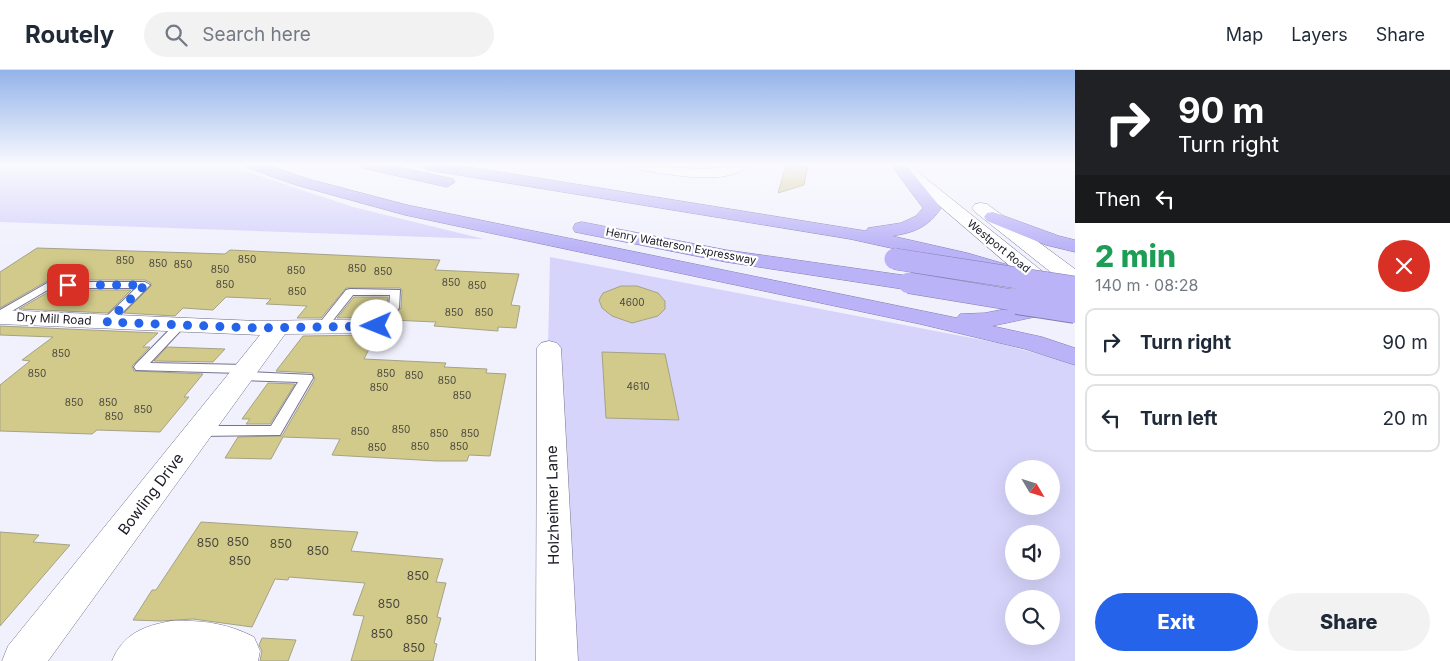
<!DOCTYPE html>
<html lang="en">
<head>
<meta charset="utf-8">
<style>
  :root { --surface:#fff; --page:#f2f2f3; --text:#1f2937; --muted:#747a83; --line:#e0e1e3; --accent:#2563eb }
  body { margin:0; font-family:Inter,sans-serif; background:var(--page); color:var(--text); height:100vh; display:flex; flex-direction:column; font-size:19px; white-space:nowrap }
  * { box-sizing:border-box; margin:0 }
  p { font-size:16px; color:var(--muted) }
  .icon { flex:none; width:28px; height:28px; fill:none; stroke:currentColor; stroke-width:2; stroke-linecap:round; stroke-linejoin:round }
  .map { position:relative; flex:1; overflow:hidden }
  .side { display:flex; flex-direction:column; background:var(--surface); width:375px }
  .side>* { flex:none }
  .top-card { background:#202124; color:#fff; overflow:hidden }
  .needle { width:32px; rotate:128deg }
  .buttons { position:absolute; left:1005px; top:390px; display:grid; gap:10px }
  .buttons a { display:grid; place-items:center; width:55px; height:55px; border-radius:50%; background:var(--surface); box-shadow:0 5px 20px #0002; font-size:25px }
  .pin { position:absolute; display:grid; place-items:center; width:42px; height:42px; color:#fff; margin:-21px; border-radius:10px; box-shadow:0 2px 8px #0006 }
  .me { position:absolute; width:55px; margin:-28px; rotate:269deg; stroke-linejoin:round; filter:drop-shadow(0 0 4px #0008) }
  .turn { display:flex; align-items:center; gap:18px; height:105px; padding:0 20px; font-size:22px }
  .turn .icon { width:65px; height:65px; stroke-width:2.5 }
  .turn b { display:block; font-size:35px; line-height:42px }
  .then { display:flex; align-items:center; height:48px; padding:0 20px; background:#0003; gap:10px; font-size:19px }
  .round { display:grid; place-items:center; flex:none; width:52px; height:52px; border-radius:26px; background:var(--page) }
  .head { display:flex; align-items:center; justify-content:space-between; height:85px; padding:0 20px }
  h1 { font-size:30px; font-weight:800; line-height:38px; color:#1e9e55 }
  .cta { display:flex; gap:10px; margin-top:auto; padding:10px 20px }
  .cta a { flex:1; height:58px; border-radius:30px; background:var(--accent); color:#fff; font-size:20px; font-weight:800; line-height:58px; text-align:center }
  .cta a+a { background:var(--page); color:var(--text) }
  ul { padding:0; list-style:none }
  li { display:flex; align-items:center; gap:15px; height:68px; margin:0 10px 8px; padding:0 10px; border:2px solid var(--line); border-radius:10px }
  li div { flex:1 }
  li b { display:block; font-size:19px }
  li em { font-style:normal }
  header { display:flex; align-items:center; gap:30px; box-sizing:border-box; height:70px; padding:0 25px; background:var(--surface); border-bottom:1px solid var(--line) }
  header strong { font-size:24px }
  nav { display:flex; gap:28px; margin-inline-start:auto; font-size:18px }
  .search { width:350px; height:45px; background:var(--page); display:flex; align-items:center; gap:12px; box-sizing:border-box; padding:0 18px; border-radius:28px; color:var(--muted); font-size:19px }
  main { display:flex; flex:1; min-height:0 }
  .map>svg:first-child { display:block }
</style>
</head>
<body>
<header>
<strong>Routely</strong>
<div class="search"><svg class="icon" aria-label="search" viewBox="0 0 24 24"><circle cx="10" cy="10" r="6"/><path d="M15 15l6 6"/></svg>Search here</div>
<nav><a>Map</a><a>Layers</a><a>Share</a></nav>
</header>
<main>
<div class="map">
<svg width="1075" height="591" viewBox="0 0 1075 591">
  <rect width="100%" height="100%" fill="#f1f1fd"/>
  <path fill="#d6d4fb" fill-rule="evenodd" d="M0,95H227L353,137L484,169L0,152Z
    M550,187L998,273L1075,294V591H541ZM1014,399H1051V436H1014ZM1014,464H1051V501H1014ZM1014,529H1051V566H1014Z"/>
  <path fill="#d2ca8a" stroke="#a5a285" d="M786,95H808L804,115L778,123Z
    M37,178L225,184L230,180L440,190L435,200L519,204L511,235L520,236L516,258L498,257V261L434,256L436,252L391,250L401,238L402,220L400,218H346L321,248H297L307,236L266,234L271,229L226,227L213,240L183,238L175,246L124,243L151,216V213L145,210H49L0,238V202Z
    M621,216H637L658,223L665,231V239L658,246L632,253L612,246L602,238L599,230L603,223Z
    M52,220H131L108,243L19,239Z
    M354,227H388L387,236L377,247L337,248Z
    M0,256L158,263L143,277H150L132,296L134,301L203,304L184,327H189L160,362L97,360L92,364L0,361V315L30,291L22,290L53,267L0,265Z
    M376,265L364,289L446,293L444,297L487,299L486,303L506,304L490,386L469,385L467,391H437L332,385L340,369L283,367L271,389L225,388L238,367L282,366L315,309L312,303L276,301L303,266Z
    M167,277L225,279L213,292L154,291Z
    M602,282L665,284L679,350L606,348Z
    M268,313L295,314L270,354H246L250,349H242Z
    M201,452L358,462L351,481L443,489L436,512L446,513L437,547L441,548L434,573L437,574L433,591H351L364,546L353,545L365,513L289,507L288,510L275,509L252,557L193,549L160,551L133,550L152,520H156Z
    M0,462L39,465L33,472L70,475L0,556Z
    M262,568L296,570L288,591H260L262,581L259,575Z"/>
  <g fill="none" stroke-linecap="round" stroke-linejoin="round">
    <g stroke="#75738e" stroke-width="2">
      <path id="service" d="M49,212H145L150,215L111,254H103L101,252L103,250L136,218H51L0,248V240Z
        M350,219L400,220L399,238L381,258H373L371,256L373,254L389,237L390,225H353L326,259H318L316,257L318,255L346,220Z
        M180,252L184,253L186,255L184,257L150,293L247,295L253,299L249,302L312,305L313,308L280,365L199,366L194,365L192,361L194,357L199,356H271L298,312L242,310L236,306L240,303L136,300L134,297L136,294L176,253Z"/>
    </g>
    <g stroke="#75738e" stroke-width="1">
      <path id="minor" d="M628,95L704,99L748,95C729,118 661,103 635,99Z
        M0,240L258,251L377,249L385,251L388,256L385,261L377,263L285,264L48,591H2L8,576L260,265L0,254Z
        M549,271L557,273L561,278L578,591H536L537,278L541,273Z
        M171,551C201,550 227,553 254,567L260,581L258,591H112C123,564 143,556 171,551Z"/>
    </g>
    <g stroke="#75738e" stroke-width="1">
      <path id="secondary" d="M892,95H909L1062,217L1065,222L1062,227L1054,229L1046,227Z
        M981,133L987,134L1075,199V217L1067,215L975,142L972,138L975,134Z"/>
    </g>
    <g stroke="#827dae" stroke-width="1">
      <path id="motorway" d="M246,95H268L308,109L407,135L957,248L960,244L985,243L1055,229L1063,231L1067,236L1063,241L992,256L1042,267L1075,278V295L1025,279L920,254L405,145L296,115L248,98Z
        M361,95H390L453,109L455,112L447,117L363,98Z
        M421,95H457L866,161L868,158L901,153L916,146L923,138L891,95H906L941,138C929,157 913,163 892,166L967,183L1012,196L1015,201L1012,206L1004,207L955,192L850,169L428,100Z
        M993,142L1059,166L1075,170V182L1046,175L987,151L984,147L987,143Z
        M582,152L726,180L909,206L917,208L920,213L917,218L909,220L726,192L575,162L573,158L575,154Z"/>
    </g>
    <use href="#service" fill="#fff" fill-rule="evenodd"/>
    <use href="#minor" fill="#fff" fill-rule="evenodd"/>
    <use href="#secondary" fill="#fff" fill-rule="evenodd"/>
    <use href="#motorway" fill="#bab3f7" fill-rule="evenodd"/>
    <g stroke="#827dae" stroke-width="22" stroke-linecap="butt">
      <path id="motorway-bridge-far1" d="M895,189L1075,217
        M909,213L1025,232"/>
    </g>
    <g stroke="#827dae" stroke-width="28" stroke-linecap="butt">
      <path id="motorway-bridge" d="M1017,231L1075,240"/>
    </g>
    <use href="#motorway-bridge-far1" stroke="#bab3f7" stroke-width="21"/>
    <use href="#motorway-bridge" stroke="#bab3f7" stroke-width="26"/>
  </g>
  <linearGradient id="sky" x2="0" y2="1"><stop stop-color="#94b3ea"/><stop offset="0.53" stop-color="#f9f9fe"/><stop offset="1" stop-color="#f9f9fe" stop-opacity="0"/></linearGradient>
  <rect width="1075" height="178" fill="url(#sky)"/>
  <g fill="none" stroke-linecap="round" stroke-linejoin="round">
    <path stroke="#2563eb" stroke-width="9" stroke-dasharray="0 16.2" d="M68,215H145L107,252L258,258L377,256"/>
  </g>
  <g text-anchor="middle" stroke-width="4.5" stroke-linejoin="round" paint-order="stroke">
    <g font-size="10" fill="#49463e">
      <text x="247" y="193">850</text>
      <text x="125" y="194">850</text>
      <text x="158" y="197">850</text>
      <text x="183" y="198">850</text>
      <text x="357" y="202">850</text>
      <text x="220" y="203">850</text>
      <text x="296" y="204">850</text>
      <text x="383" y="205">850</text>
      <text x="451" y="216">850</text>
      <text x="225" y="218">850</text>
      <text x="477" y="219">850</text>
      <text x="297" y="225">850</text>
      <text x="632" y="236">4600</text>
      <text x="454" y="246">850</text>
      <text x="484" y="246">850</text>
      <text x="61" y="287">850</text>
      <text x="37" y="307">850</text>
      <text x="386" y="307">850</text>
      <text x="414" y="309">850</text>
      <text x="447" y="314">850</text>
      <text x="638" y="320">4610</text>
      <text x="379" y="321">850</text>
      <text x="462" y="329">850</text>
      <text x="74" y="336">850</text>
      <text x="108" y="336">850</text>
      <text x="143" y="343">850</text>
      <text x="114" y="350">850</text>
      <text x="401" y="363">850</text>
      <text x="360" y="365">850</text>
      <text x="439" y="367">850</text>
      <text x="470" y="367">850</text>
      <text x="420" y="380">850</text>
      <text x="459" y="380">850</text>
      <text x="377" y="381">850</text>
    </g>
    <g font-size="11" fill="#1b1a25" stroke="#fff">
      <text transform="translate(681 176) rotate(11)" y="4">Henry Watterson Expressway</text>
      <text transform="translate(999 176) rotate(39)" y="4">Westport Road</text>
    </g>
    <g font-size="12" fill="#1b1a25" stroke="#fff">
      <text transform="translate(54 249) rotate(3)" y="4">Dry Mill Road</text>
    </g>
    <g font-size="12" fill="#49463e">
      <text x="238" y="476">850</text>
      <text x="208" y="477">850</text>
      <text x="281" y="478">850</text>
      <text x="318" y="485">850</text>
      <text x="240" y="495">850</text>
      <text x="418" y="510">850</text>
      <text x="389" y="538">850</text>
      <text x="417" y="554">850</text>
      <text x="382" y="568">850</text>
      <text x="414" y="582">850</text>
    </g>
    <g font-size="15" fill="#1b1a25" stroke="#fff">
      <text transform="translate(151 424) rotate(-53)" y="5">Bowling Drive</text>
      <text transform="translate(553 435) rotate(-91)" y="5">Holzheimer Lane</text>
    </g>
  </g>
</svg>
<div class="buttons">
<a><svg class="needle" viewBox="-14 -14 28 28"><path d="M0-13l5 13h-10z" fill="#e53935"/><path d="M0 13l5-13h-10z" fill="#747a83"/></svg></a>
<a><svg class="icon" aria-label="sound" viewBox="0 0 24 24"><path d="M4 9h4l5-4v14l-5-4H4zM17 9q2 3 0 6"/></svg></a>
<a><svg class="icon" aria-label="search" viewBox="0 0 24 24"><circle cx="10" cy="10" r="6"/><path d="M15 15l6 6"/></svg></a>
</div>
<div class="pin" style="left:68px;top:215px;background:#d93025"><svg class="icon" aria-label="arrive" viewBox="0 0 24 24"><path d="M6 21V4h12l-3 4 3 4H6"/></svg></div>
<svg class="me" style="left:377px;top:256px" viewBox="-20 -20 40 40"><circle r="19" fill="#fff"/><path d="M0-13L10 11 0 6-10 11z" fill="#2563eb"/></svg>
</div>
<section class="side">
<div class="top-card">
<div class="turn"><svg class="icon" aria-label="right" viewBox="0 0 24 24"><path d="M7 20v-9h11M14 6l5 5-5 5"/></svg><div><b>90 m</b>Turn right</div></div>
<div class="then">Then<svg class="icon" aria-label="left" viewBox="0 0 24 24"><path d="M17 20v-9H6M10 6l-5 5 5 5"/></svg></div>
</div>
<div class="head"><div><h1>2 min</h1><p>140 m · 08:28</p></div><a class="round" style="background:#d93025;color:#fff"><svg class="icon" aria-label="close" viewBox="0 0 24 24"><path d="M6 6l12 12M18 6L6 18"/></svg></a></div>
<ul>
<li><svg class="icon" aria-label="right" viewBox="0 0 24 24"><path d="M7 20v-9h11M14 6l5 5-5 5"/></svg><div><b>Turn right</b></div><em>90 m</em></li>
<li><svg class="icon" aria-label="left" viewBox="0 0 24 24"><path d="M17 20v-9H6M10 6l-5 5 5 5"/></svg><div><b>Turn left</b></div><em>20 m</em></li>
</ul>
<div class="cta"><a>Exit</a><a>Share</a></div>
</section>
</main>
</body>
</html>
